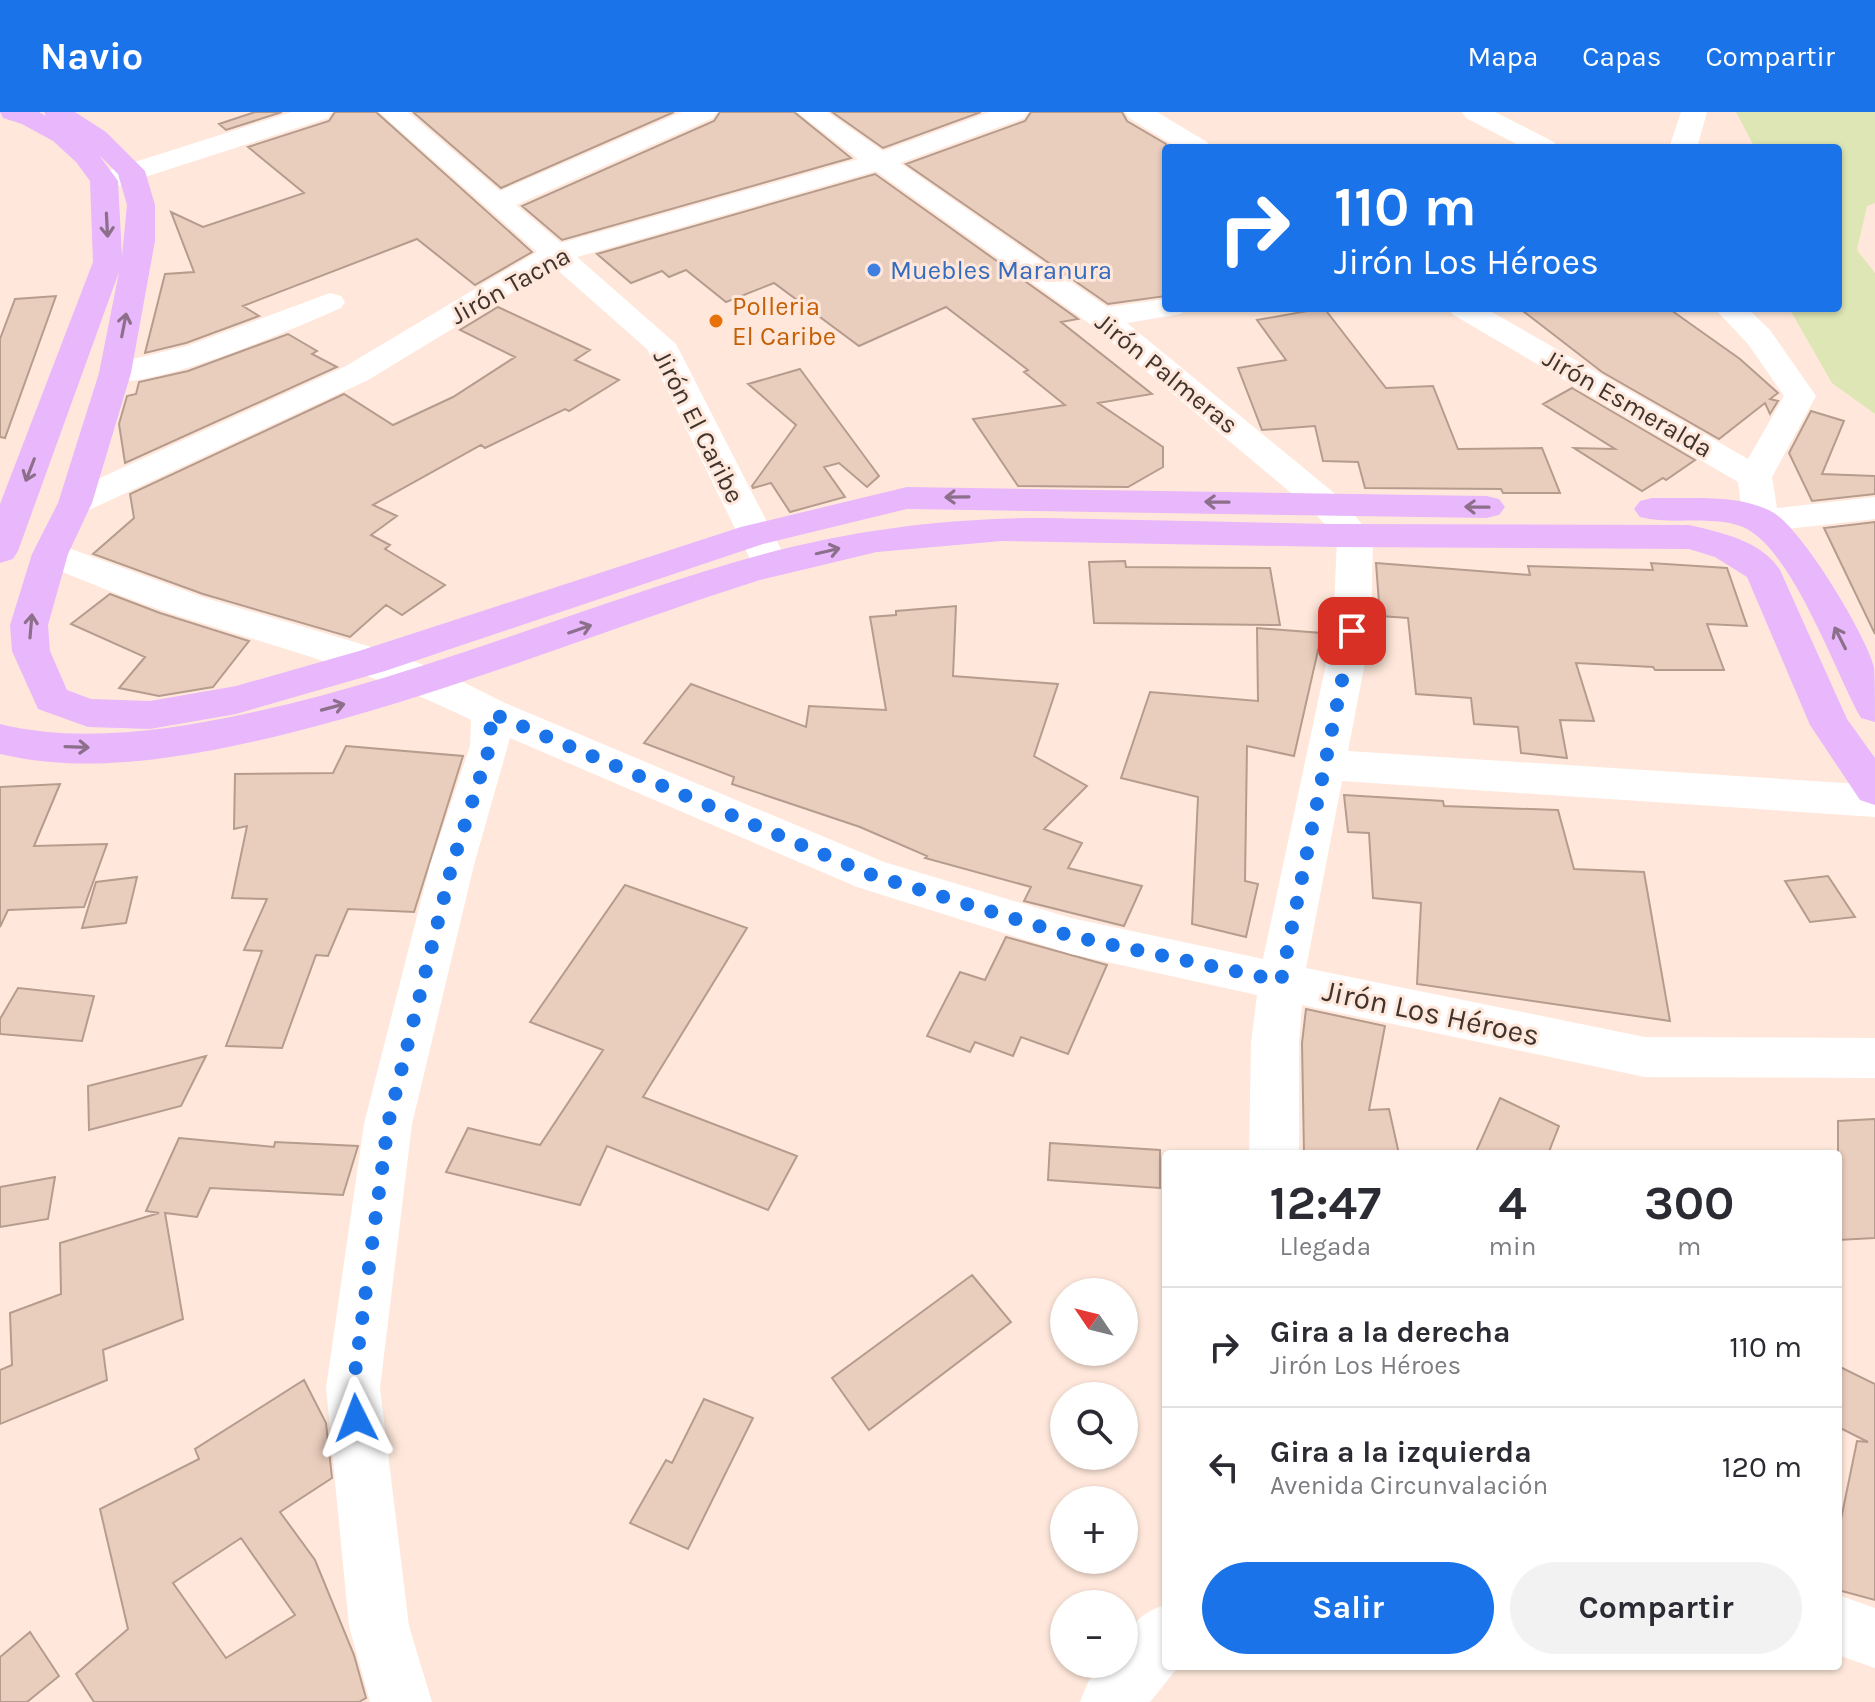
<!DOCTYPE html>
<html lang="es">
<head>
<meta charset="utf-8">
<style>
  :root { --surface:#fff; --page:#f2f2f3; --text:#2b2b33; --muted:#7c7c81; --line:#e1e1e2; --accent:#1a73e8 }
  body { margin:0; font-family:Karla,sans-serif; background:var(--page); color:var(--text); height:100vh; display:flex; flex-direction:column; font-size:30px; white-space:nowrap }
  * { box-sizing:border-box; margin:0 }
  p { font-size:26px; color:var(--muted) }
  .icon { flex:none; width:44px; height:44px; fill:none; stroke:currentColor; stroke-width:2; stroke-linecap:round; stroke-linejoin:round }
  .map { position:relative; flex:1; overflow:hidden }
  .side { position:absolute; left:1162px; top:1038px; width:680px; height:520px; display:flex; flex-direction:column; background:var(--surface); border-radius:8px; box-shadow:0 2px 6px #0004 }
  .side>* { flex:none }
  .guide { position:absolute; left:1162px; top:32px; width:680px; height:168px; border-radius:8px; box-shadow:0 2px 6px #0004; background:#1a73e8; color:#fff; overflow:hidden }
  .needle { width:52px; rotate:305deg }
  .buttons { position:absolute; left:1050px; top:1166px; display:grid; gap:16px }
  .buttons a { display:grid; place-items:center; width:88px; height:88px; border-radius:50%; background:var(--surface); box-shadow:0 2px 6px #0004; font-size:40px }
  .pin { position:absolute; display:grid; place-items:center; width:68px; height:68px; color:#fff; margin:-34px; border-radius:16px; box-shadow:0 4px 12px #0006 }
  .me { position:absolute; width:88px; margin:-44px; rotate:357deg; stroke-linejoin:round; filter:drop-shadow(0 0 6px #0008) }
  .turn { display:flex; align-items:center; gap:28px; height:168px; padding:0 40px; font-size:36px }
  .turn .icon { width:104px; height:104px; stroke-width:2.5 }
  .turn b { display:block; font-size:56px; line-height:68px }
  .eta { display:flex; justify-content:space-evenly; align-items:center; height:136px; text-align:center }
  .eta b { font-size:48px; font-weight:700; line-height:56px }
  .cta { display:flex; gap:16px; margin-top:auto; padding:16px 40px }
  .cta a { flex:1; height:92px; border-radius:48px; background:var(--accent); color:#fff; font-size:32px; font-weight:700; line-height:92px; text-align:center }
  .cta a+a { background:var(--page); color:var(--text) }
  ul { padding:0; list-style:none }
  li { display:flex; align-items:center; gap:24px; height:120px; padding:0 40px; border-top:2px solid var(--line) }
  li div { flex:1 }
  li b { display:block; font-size:30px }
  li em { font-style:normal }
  header { display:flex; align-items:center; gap:48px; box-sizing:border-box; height:112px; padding:0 40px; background:var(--accent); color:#fff }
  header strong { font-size:38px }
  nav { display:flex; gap:44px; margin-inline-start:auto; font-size:28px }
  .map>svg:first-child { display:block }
</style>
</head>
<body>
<header>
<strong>Navio</strong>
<nav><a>Mapa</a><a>Capas</a><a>Compartir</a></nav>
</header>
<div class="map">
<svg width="1875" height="1590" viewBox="0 0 1875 1590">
  <rect width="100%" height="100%" fill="#ffe8db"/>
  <path fill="#dde6b4" d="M1736,0H1875V91L1867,94L1857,138L1875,161V302L1832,271L1789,196H1838V36H1755Z"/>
  <path fill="#e9cdbd" stroke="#b69c8d" stroke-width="2" fill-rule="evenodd" d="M255,0H282L226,18L219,12Z
    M335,0H376L532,140L475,173L417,127L243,194L259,204L186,231L145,241L165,162L194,160L171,100L203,115L304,81L248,35L329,9Z
    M413,0H674L501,76Z
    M720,0H794L851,46L562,128L522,94L714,9Z
    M832,0H981L883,36Z
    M1031,0H1122L1127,9L1166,32V184L1108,192L906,52L1025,9Z
    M875,62L1078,207L1061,210L1152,282L1098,291L1163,335V355L1128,375L1018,374L973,307L1065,293L1024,260L1028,258L946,195L859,234L774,171L726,190L686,158L669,165L662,159L631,171L597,142Z
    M56,184L5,326L0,325V227L15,187Z
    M498,195L590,238L575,248L619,268L569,299L565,297L485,336L481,333L373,393L397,404L371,423L390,433L385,437L445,473L402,503L386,493L350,525L203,482L93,442L134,406L130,382L344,282L393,313L453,285L515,245L460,218Z
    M1324,196L1386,276L1433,274L1458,337L1542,336L1560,381H1503L1501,377L1365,376L1358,350L1323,349L1315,314L1262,318L1238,256L1286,248L1257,208Z
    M1519,196H1668L1740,247L1778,281L1770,287L1778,289L1770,302L1765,291L1719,327L1602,260Z
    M288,222L317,239L312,242L337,255L125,351L119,312L127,284L136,282L139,270L188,259Z
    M800,257L879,364L867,375L839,351L824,355L845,385L790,400L771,371L753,376L752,374L796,313L748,272Z
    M1572,276L1695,348L1666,368L1663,366L1642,379L1574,336L1615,337L1543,292Z
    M1811,299L1844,309L1822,362L1875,364V382L1812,389L1789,341Z
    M1875,410V522L1824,416Z
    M1125,449L1126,455L1270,456L1280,513L1094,511L1089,450Z
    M1376,451L1530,463L1528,454L1653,458L1651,451L1727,456L1747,514L1707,512L1724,558H1655L1653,555L1576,551L1594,609L1560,608L1567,646L1521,641L1518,615L1474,612L1471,586L1416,582L1408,506L1380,504Z
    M110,482L160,501L249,529L213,575L159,584L119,576L145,545L71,512Z
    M956,494L953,564L1058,572L1034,644L1087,674L1044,717L1082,731L1068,756L1142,774L1124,814L1024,789L1031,775L925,746L927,744L860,715L732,672L734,665L644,631L691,572L806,615L809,594L886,598L870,505L896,503V499Z
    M1257,516L1322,521L1294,644L1247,634L1245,769L1258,772L1246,825L1192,812L1198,685L1121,666L1150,580L1258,589Z
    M346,634L463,644L414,800L348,797L328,844L316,843L282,936L226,934L262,839L244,838L267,787L232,786L247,714L234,717L235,662L333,661Z
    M60,672L34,734L107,732L84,795L8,798L0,815V675Z
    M1344,683L1443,689L1444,694L1558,698L1574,757L1644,760L1670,909L1417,872L1421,791L1373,786L1369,721L1348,720Z
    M1828,764L1855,805L1810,810L1785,769Z
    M137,765L126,811L82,816L96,770Z
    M625,773L747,816L643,985L797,1044L768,1098L607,1034L580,1093L446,1060L468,1016L540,1033L603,938L530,910Z
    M1006,825L1107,853L1068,942L1021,925L1013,944L975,930L970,940L927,924L960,860L985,868Z
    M18,876L94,884L82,929L0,922V907Z
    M1306,897L1385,914L1369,998L1389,997L1399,1042H1304L1302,931Z
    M206,944L181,994L89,1018L88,974Z
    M1500,986L1559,1014L1548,1042H1475Z
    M1875,1007V1126L1838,1128V1009Z
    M179,1026L274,1035L275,1030L358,1034L343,1083L210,1076L197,1105L165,1101L183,1207L103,1238L107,1268L0,1312V1258L12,1253L10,1201L61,1182L60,1131L159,1101L146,1099Z
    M1050,1031L1160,1038V1076L1048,1068Z
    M55,1065L48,1107L0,1115V1075Z
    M972,1163L1011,1210L869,1318L832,1266Z
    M1838,1254L1875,1272V1488L1838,1478V1422L1857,1329L1868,1330L1838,1315Z
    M304,1268L326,1311L332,1366L280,1400L315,1448L354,1543L366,1586L359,1590H94L76,1562L128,1517L100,1397L199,1347L195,1337ZM241,1426L295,1503L226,1546L173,1471Z
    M704,1287L753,1306L688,1437L630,1411L666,1348L672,1351Z
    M30,1520L59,1564L27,1590H0V1545Z"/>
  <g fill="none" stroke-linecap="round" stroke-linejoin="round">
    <path fill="#fff" fill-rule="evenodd" d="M292,0H332L328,6L114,75L104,77L94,75L90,69L94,63Z
      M379,0H408L500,79L682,0H717L713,6L516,93L561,131L858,47L797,0H827L883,39L990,0H1028L1024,6L900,51L1107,195L1166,187V196H1185L1181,202L1127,211L1339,385L1373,425L1371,519L1348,639L1875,673V705L1342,669L1306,856L1645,925L1875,926V966L1645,965L1302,893L1299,931V1042H1249L1251,931L1257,883L1071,842L857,775L510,626L474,753L412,1012L380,1276L409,1514L432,1590H370L349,1514L326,1276L364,1012L430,753L470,634L471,608C378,561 279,536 179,504C131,489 84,468 37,450L32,442L37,434L50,430L63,434L202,485L385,539L443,560L505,591L884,750L1071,806L1263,847L1333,519L1337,427L1315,401L1090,212L876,59L577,145L676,232L789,453L784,461L771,465L758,461L753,453L647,237L554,155L368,268L87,399L75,402L63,399L58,391L63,383L346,254L537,140Z
      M1125,0H1157L1207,30L1211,36H1178L1129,6Z
      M1462,0H1495L1554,30L1558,36H1524L1466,6Z
      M1681,0H1707L1697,36H1669Z
      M330,181L341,184L345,190L341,196C292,217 151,280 104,268L99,261L104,254L187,234Z
      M1448,196H1485L1748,347L1784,284L1748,232L1714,196H1747L1770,218L1816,284L1772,365L1777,396L1875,385V407L1761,420L1748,417L1743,409L1738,370L1452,202Z
      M1838,1483L1875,1496V1556L1838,1543Z
      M1166,1492V1554H1179L1150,1590H1080L1089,1568L1102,1552H1124C1124,1517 1133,1505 1166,1492Z"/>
    <path fill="#e9b7fb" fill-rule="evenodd" d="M0,0H39L46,4L44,0H75L106,20L145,59L155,93V129L131,261L92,391L68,442L48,513L50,539L67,578L91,587L150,589L236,574L359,539L741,415L907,375L1487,384L1499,387L1505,395L1499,403L1487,406L907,397L763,432L385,559L236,602L150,617L88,615L38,597L12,539L10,513L32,442L58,391L99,261L119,160L18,439L13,447L0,451V392L93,150L90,69L76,50L53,29L22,12L3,6ZM99,43L118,62L127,93L122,144L118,69Z
      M1652,386C1690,387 1740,381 1774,401C1803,419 1865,521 1874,555C1875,571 1875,593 1875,610L1861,606C1835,561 1789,426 1737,413C1705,404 1671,413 1640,405L1634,397L1640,389Z
      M1045,406L1333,412L1689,413C1720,420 1762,429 1780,458L1847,607L1875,646V693L1860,688L1810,613L1747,465L1715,445L1689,437L1333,435L1002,429L877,440L760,468C600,519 445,583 282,623C193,644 91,664 0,642V612C77,631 163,619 240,603C410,568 569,499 735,450C838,420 938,406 1045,406Z"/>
  </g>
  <defs><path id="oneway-shaft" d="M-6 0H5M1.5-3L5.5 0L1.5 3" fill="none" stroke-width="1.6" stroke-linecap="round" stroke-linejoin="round" transform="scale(2)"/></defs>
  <g stroke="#8c6f8a">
    <use href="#oneway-shaft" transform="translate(107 113) rotate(87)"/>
    <use href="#oneway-shaft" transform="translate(124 213) rotate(-79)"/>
    <use href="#oneway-shaft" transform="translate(30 358) rotate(111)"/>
    <use href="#oneway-shaft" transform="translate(957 385) rotate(179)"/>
    <use href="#oneway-shaft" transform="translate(1217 390) rotate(-179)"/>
    <use href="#oneway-shaft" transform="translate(1477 395) rotate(-179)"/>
    <use href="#oneway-shaft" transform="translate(828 439) rotate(-13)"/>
    <use href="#oneway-shaft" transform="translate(31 514) rotate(-85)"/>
    <use href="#oneway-shaft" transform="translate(580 517) rotate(-19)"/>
    <use href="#oneway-shaft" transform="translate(1840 526) rotate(-117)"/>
    <use href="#oneway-shaft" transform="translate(333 595) rotate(-15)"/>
    <use href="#oneway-shaft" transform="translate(77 635) rotate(2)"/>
  </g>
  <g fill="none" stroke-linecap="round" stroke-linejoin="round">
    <path stroke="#1a73e8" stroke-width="14" stroke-dasharray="0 25.2" d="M356,1306L353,1276L388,1012L452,753L490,634L491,601L872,763L1071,824L1281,869L1352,519"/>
  </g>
  <circle fill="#3f7fe0" stroke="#ffe8db" stroke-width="3" cx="874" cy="158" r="8"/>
  <circle fill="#e8710a" stroke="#ffe8db" stroke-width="3" cx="716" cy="209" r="8"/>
  <g text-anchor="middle" stroke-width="6" stroke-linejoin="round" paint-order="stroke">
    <g font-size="26" fill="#366cbe" stroke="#ffe8db" text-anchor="start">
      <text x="890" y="167">Muebles Maranura</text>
    </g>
    <g font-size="26" fill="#3f342e" stroke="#ffe8db">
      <text transform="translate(510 173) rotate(-29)" y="9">Jirón Tacna</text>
      <text transform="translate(1167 261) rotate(39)" y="9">Jirón Palmeras</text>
      <text transform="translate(1628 291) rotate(30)" y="9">Jirón Esmeralda</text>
      <text transform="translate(699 314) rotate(63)" y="9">Jirón El Caribe</text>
    </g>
    <g font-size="26" fill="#c56008" stroke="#ffe8db" text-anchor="start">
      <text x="732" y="203">Polleria<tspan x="732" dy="30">El Caribe</tspan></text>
    </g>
    <g font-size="30" fill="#3f342e" stroke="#ffe8db">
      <text transform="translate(1431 901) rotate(12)" y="10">Jirón Los Héroes</text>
    </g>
  </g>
</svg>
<div class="buttons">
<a><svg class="needle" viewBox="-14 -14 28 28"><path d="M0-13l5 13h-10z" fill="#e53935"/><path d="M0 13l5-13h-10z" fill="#7c7c81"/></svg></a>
<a><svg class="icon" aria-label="search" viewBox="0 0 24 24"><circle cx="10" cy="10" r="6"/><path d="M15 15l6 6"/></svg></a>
<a>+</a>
<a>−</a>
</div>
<div class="pin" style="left:1352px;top:519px;background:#d93025"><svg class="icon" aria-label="arrive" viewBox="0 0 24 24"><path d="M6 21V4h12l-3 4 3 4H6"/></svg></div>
<svg class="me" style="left:356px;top:1306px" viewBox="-20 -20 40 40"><path d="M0-17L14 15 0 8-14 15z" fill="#1a73e8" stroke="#fff" stroke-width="4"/></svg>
<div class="guide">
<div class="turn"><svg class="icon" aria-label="right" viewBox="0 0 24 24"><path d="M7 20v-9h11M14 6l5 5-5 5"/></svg><div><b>110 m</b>Jirón Los Héroes</div></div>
</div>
<section class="side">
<div class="eta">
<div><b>12:47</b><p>Llegada</p></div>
<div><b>4</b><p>min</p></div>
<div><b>300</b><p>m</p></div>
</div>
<ul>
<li><svg class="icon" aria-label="right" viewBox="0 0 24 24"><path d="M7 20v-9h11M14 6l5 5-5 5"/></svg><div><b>Gira a la derecha</b><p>Jirón Los Héroes</p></div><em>110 m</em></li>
<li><svg class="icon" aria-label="left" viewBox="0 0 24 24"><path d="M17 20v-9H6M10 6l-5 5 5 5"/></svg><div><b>Gira a la izquierda</b><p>Avenida Circunvalación</p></div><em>120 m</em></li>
</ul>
<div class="cta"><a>Salir</a><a>Compartir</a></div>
</section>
</div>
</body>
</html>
